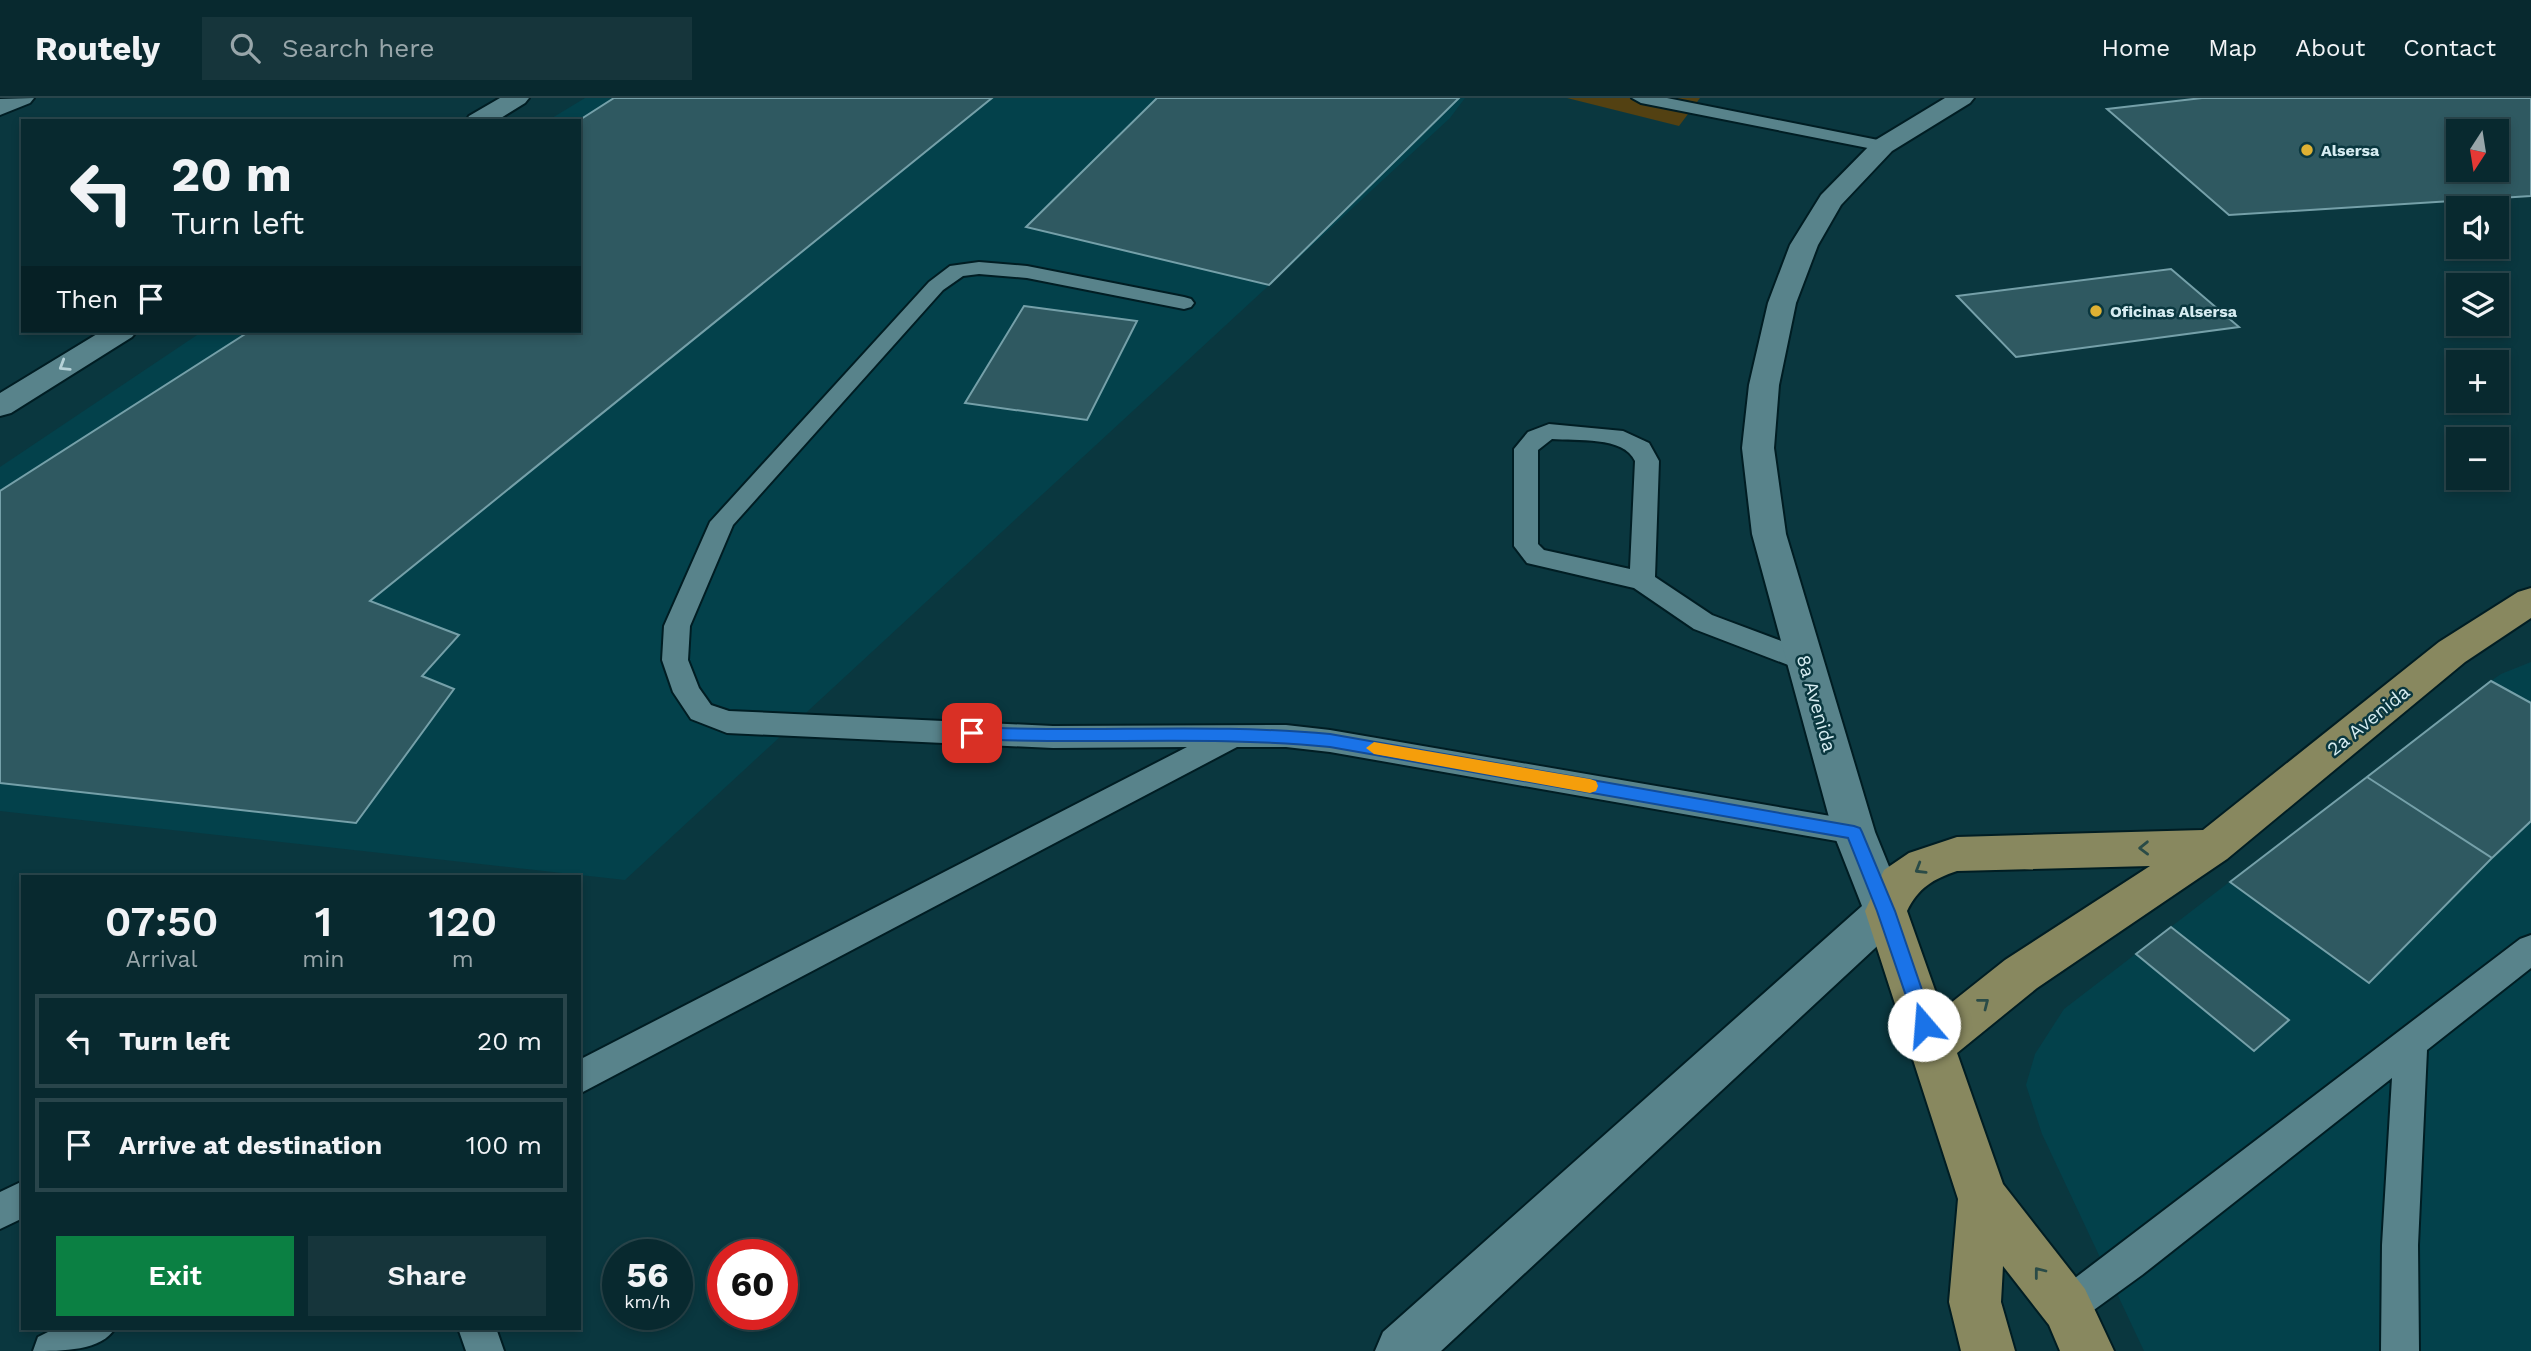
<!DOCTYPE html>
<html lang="en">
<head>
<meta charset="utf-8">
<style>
  :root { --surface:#08292f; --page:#16353b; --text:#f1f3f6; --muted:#98a6aa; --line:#29454b; --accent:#0b8043 }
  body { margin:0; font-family:"Work Sans",sans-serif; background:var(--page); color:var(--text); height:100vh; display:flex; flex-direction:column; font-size:26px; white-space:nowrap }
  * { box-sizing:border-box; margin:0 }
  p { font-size:23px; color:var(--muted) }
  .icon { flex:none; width:38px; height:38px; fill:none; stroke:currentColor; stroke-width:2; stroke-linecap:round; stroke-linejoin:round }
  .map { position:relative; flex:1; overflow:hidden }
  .panel { position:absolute; left:21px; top:777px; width:560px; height:455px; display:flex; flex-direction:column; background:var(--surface); border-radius:0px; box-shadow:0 4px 10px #0003,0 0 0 2px var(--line) }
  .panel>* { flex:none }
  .hud { position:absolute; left:21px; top:21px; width:560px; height:214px; border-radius:0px; box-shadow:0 4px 10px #0003,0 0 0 2px var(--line); background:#08292f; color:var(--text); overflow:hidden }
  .needle { width:46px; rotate:192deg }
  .tools { position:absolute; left:2446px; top:21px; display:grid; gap:14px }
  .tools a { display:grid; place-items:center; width:63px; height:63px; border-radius:0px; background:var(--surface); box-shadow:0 4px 10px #0003,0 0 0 2px var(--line); font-size:35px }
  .speed { position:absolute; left:602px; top:1141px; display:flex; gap:14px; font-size:35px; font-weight:700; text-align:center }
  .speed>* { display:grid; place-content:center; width:91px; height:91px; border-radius:50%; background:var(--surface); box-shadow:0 4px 10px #0003,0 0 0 2px var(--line); line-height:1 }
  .speed small { font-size:18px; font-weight:400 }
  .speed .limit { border:10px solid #d22; background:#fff; color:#111 }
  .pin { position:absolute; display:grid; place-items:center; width:60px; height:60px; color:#fff; margin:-30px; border-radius:14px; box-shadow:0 4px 10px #0006 }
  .me { position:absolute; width:77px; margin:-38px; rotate:342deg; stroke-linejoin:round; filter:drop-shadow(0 0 5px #0008) }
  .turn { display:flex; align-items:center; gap:24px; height:147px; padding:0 35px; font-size:32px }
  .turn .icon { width:91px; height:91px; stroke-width:2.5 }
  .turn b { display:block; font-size:49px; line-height:60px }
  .then { display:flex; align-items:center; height:66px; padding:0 35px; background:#0003; gap:14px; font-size:26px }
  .eta { display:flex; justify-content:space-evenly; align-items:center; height:119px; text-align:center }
  .eta b { font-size:42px; font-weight:600; line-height:49px }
  .action { display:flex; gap:14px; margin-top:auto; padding:14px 35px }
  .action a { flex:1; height:80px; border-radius:0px; background:var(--accent); color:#fff; font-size:28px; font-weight:600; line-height:80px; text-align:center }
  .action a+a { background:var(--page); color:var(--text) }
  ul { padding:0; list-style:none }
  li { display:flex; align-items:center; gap:21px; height:94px; margin:0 14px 10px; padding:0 21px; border:4px solid var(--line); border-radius:0px }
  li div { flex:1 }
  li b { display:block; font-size:26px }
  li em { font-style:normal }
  header { display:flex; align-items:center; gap:42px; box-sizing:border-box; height:98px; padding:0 35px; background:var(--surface); border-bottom:2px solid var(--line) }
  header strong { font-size:33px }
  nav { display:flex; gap:38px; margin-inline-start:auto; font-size:24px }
  .search { width:490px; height:63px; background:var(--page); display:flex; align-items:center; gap:18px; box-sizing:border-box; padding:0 24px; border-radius:0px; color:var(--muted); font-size:26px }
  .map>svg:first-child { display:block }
</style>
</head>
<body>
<header>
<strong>Routely</strong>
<div class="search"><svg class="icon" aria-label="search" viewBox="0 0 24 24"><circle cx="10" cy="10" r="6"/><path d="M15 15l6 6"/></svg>Search here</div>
<nav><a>Home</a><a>Map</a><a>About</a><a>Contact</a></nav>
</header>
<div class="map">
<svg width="2531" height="1253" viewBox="0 0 2531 1253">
  <rect width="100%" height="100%" fill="#0a373f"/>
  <path fill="#03414b" d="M585,0H1465L1450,20L625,782L0,713V369L203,233H579V23H547Z
    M2531,564V1253H2144L2042,1036L2026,987L2035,956L2064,911L2491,583L2501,576Z"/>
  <path fill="#534112" d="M1567,0H1700L1679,28Z"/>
  <path fill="#2f5961" stroke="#75a0a9" stroke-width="2" fill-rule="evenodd" d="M614,0H992L370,503L459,537L422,578L454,591L356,725L0,685V393L250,233H579L578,23Z
    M1157,0H1459L1269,187L1026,129Z
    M2202,0H2531V98L2229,117L2107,11ZM2459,33H2497V72H2459Z
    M2171,171L2239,229L2016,259L1957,198Z
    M1024,208L1137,223L1087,322L965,305Z
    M2491,583L2531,605V723L2492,760L2367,679Z
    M2367,679L2492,760L2369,885L2230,784Z
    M2171,829L2289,922L2254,953L2136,856Z"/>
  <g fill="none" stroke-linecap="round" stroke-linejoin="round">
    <g stroke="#001d23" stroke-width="4">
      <path id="service" d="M1632,0H1667L1883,43L1892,48L1883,53L1641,5Z
        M979,164L1027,168L1184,199L1191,201L1194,205L1191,209L1184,211L1027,180L979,176L963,178L943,192L733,427L690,528L688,562L699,590L711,607L729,613L1053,628L1286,627L1330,632L1854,722L1865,725L1869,734L1865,743L1854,746L1330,654L1286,649H1237L579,996V962L1187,649L1053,650L727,635L691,621L673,594L662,562L664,528L710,424L929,184L950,168Z
        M1549,326L1623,333L1649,345L1659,363L1655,479L1712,517L1816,556L1819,563L1816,570L1806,573L1796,570L1694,531L1634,490L1527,465L1514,448V351L1528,334ZM1552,341C1576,343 1624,338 1635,363L1630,471L1544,452L1538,446V352Z
        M2531,837V870L2427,952L2418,1147L2419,1253H2381L2382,1147L2392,980L2142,1177L2080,1222L2067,1228L2054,1222L2048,1209L2054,1196L2520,841Z
        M23,1083V1120L0,1131V1094Z
        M56,1230H115C102,1253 62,1253 33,1253L38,1239Z
        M458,1230H496L504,1253H466Z"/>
    </g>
    <g stroke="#001d23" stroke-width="4">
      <path id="minor" d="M34,0L30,5L0,17V1Z
        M500,0H529L525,5L496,23H466L469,18Z
        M1945,0H1974L1970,5L1892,53L1841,107L1818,147L1796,205L1779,287L1774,350L1786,436L1875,734L1907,813L1901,826L1441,1253H1375L1383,1234L1862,808L1833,734L1752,436L1742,350L1749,287L1768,205L1790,147L1821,97L1874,43Z
        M102,233H137L132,239L11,315L0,318V295Z"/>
    </g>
    <g stroke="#001d23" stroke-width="4">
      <path id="primary" d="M2531,490V520L2465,564L2227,761L2037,890L1957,955L2003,1086L2085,1191L2114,1253H2060L2049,1227L2003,1168L2001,1204L2015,1253H1961L1949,1204L1958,1101L1865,813L1884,772L1909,755L1957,739L2203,732L2439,544L2518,494ZM2150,768L2005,862L1942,912L1907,813C1918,790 1933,781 1957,773Z"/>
    </g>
    <use href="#service" fill="#58838b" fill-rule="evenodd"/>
    <use href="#minor" fill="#58838b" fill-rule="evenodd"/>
    <use href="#primary" fill="#88885f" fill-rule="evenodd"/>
  </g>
  <defs><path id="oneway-chevron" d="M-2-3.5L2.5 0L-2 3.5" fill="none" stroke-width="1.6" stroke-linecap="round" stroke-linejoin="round" transform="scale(1.75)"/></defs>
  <use stroke="#b6d2d8" href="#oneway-chevron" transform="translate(64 268) rotate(148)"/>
  <g stroke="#2a4b47">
    <use href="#oneway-chevron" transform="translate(2144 750) rotate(179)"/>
    <use href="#oneway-chevron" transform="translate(1920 771) rotate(149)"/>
    <use href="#oneway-chevron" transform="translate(1984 905) rotate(-38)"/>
    <use href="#oneway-chevron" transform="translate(2039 1174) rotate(-128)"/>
  </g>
  <path fill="#1a73e8" stroke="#114b97" stroke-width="2" d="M972,629C1091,635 1211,625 1330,636L1854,728L1860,730L1862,734L1895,813L1934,927L1931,933L1924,936L1918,933L1877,813L1848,740L1330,649C1211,637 1091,647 972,641L964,635Z"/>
  <path fill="#f59e0b" d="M1374,644L1590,681L1596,683L1598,688L1596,693L1590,695L1374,656L1366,650Z"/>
  <g fill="#deb133" stroke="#0a373f" stroke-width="2.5">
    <circle cx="2307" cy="52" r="7"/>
    <circle cx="2096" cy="213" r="7"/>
  </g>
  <g text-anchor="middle" stroke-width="5" stroke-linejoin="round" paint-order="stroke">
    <g font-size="16" font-weight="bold" fill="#d6ecf1" stroke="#0a373f" text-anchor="start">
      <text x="2321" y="58">Alsersa</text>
      <text x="2110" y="219">Oficinas Alsersa</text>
    </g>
    <g font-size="19" fill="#d6ecf1" stroke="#0a373f">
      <text transform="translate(1817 605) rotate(74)" y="7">8a Avenida</text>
      <text transform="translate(2368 622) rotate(-39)" y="7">2a Avenida</text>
    </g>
  </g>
</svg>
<div class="tools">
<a><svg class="needle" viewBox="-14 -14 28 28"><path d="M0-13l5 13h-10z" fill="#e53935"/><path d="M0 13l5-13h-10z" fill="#98a6aa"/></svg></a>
<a><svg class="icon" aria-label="sound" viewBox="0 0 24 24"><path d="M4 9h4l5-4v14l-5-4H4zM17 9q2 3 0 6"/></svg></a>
<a><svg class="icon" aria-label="layers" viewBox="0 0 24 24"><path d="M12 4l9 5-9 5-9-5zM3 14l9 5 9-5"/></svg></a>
<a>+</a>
<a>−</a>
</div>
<div class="speed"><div>56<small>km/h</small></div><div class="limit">60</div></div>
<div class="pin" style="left:972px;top:635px;background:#d93025"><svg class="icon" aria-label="arrive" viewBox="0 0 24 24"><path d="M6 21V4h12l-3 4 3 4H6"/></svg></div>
<svg class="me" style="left:1924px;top:927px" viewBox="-20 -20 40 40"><circle r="19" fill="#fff"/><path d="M0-13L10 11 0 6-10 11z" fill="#1a73e8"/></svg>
<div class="hud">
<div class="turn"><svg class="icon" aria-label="left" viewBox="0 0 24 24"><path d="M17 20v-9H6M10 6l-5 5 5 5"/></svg><div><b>20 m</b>Turn left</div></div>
<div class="then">Then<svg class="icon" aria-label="arrive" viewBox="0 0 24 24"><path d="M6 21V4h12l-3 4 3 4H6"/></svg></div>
</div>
<section class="panel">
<div class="eta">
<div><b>07:50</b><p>Arrival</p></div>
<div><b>1</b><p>min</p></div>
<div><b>120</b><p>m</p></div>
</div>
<ul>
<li><svg class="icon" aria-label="left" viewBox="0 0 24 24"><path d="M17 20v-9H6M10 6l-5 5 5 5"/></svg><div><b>Turn left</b></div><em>20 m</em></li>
<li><svg class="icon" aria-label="arrive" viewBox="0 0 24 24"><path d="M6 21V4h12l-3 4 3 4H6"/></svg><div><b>Arrive at destination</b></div><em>100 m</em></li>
</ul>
<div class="action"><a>Exit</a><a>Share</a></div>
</section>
</div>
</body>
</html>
